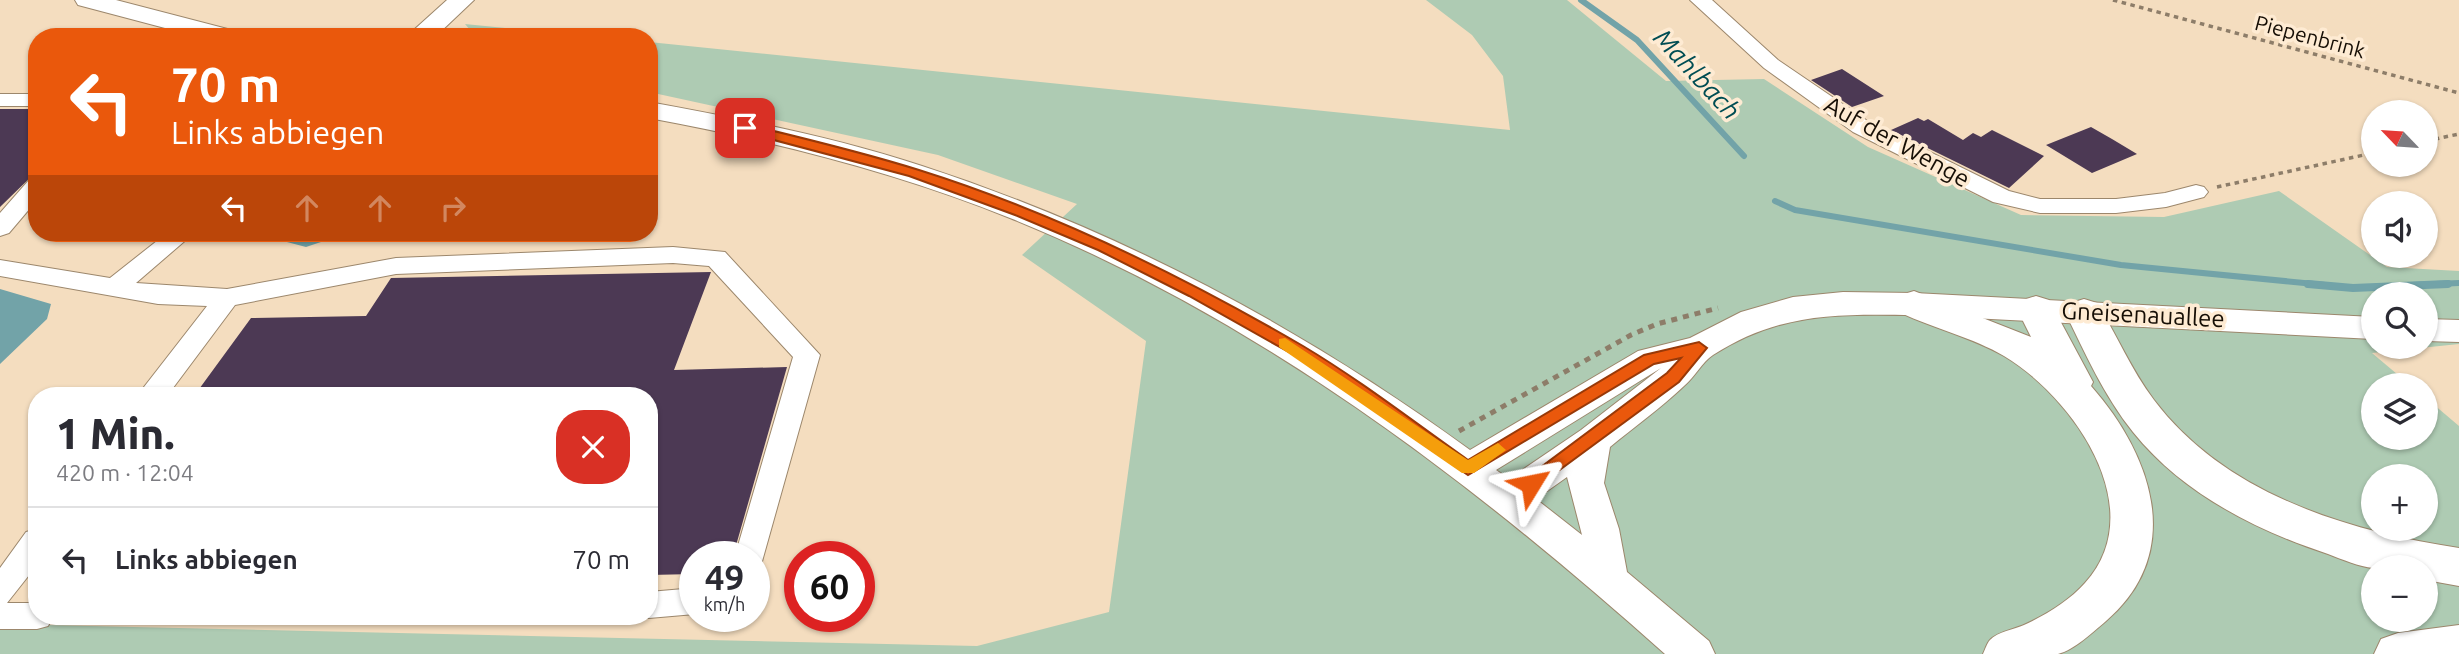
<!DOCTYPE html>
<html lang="de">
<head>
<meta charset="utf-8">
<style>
  :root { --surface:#fff; --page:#f7f7f7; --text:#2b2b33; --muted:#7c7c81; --line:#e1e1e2 }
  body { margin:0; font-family:Ubuntu,sans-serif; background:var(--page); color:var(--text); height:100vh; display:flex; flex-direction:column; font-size:26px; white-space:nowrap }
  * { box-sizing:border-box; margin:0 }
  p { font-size:23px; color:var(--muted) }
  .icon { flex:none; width:38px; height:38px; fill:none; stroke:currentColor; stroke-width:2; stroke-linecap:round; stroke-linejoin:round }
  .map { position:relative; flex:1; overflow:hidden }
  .details { position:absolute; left:28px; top:387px; width:630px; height:238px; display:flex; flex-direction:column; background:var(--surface); border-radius:28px; box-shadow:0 2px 5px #0004 }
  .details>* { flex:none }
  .hud { position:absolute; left:28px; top:28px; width:630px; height:214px; border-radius:28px; box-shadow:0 2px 5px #0004; background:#ea580c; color:#fff; overflow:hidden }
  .needle { width:46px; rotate:295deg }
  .fabs { position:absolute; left:2361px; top:100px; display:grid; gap:14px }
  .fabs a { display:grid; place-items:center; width:77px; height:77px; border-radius:50%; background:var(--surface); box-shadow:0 2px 5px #0004; font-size:35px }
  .speed { position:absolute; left:679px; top:541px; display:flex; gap:14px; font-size:35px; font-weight:700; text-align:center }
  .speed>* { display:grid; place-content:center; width:91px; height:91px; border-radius:50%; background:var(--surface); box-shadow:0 2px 5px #0004; line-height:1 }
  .speed small { font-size:18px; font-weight:400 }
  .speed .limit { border:10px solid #d22; background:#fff; color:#111 }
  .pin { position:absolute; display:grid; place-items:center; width:60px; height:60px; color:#fff; margin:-30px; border-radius:14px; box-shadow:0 4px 10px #0006 }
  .me { position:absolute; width:77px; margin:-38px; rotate:55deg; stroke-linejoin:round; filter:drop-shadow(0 0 5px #0008) }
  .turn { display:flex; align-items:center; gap:24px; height:147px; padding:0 28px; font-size:32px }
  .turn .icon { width:91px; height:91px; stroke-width:2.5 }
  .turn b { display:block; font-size:49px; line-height:60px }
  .lanes { display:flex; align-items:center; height:66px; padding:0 28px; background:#0003; justify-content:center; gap:35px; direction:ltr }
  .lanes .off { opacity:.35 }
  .round { display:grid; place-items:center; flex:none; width:74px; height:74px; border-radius:28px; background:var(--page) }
  .summary { display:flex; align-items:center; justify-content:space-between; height:119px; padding:0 28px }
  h1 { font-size:42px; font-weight:800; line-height:52px }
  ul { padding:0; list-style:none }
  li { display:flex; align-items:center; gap:21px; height:105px; padding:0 28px; border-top:2px solid var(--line) }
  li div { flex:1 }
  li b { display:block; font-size:26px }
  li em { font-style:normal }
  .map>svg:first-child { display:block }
</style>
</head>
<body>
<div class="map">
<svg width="2459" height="654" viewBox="0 0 2459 654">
  <rect width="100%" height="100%" fill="#f4ddbf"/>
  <path fill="#aecbb3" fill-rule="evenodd" d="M1426,0H1567L1666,81L1764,79L1868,147L2021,215L2164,217L2279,191L2387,267L2459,271V344L2372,353L2410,385H2373V438H2426V398L2459,426V654H0V624L977,646L1109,612L1146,341L1022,255L1077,204L938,155L649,92V42L1510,130L1503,76L1472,35ZM2373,294H2426V346H2373ZM2373,476H2426V528H2373ZM2373,567H2426V620H2373Z
    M465,24L597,37H476Z"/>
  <path fill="#72a3a8" d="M287,233H348L306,247L283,241Z
    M0,289L51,304L47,319L0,364Z"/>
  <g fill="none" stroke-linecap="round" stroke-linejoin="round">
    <path stroke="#72a3a8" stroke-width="6" d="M1581,0L1637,40L1744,156
      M1775,201L1795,210L2121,265L2325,285
      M2411,285L2459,283"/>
    <path stroke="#72a3a8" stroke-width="8" d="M2308,284L2353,288L2448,284"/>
  </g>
  <path fill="#4c3954" d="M1842,69L1884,96L1852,107L1811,80Z
    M0,109H37V171L0,207Z
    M1918,118L1924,121L1928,119L1963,140L1973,133L1981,137L1992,130L2044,156L2009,188L1891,130Z
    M2091,127L2112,139L2137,154L2092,173L2046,145Z
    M711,272L674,370L787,367L733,556H695V574L649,575V396H194L251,318L366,316L391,278Z"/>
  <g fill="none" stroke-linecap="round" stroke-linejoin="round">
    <g stroke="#9c876c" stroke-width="2">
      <path id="minor" d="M1690,0H1712L1778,60L1869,122L2009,191L2040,199H2116L2165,193L2196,185L2204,187L2208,192L2204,197L2166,207L2116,213H2040L1993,202L1853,132L1764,68Z
        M0,94H37V106H0Z
        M37,178V200L9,233L0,236V213L29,180Z
        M167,233H194L136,283L227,289L396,258L673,247L725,252L820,355L761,565L754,567V556H735L793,357L709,266L673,263L396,274L235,305L167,396H137L207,306L158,304L0,276V260L110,278Z
        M37,529V565L7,603H37V616H53L48,626L37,629H0V568L26,532Z
        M695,588V614L649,618L642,616H649V592Z"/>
    </g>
    <g stroke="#9c876c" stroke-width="2">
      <path id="major" d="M75,0H116L239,32L243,37H199L78,5Z
        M447,0H474L435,37H406Z
        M649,102C741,119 834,137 922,166C1119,230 1303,328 1470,450L1638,351L1690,338L1741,312L1793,297L1843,292L1914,293L2373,317V339L1914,315C1838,314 1780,312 1713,355C1702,362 1695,377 1684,386C1661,408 1634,427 1610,447L1604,483L1619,529L1627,572L1709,641L1715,654H1665C1469,479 1256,317 1010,218C894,171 773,141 649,118ZM1661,368L1581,430L1509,479L1496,470ZM1567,477L1582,535L1536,499Z
        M2426,319L2459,320V342L2426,341Z"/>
    </g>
    <g stroke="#9c876c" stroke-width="2">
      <path id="highway" d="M1914,291L2031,337L2017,309L2023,300L2036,296L2049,300L2093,382L2091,386C2152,455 2186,552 2106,621C2093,632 2074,650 2058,654C2038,654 2004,654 1983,654C1985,650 1987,643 1990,640C1997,632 2015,629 2024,625C2046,615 2070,600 2085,583C2152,509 2073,397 2004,356C1974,338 1933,328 1901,313L1895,304L1901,295Z
        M2084,299L2097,303C2117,335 2131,370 2154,400C2225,494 2347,531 2459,548V586L2426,580V567C2408,567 2389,568 2373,568C2360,567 2341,559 2328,554C2255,530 2182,493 2133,432C2104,396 2085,353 2065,312L2071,303Z
        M2459,625V654H2374L2381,639L2398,633Z"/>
    </g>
    <path stroke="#8d7d69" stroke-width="3.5" stroke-dasharray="4.5 4.5" stroke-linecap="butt" d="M2113,0L2459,93
      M2426,141L2459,134
      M2217,187L2373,153"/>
    <path stroke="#8d7d69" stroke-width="5" stroke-dasharray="6 6" stroke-linecap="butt" d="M1459,431L1631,335L1657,324L1718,308"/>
    <use href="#minor" fill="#fff" fill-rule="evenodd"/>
    <use href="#major" fill="#fff" fill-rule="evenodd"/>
    <use href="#highway" fill="#fff" fill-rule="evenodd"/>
  </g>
  <path fill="#ea580c" stroke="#983908" stroke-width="2" d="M745,124C803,138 862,152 919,170C1053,212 1181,275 1303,346C1360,380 1414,422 1468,460L1644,355L1699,342L1707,348L1679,382L1531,491L1522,484L1525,479L1667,373L1681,358L1654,364L1468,475L1294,355L1189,296L1098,250L1015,215L909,176L740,131L738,128Z"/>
  <path fill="#f59e0b" d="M1285,338L1468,460L1498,443L1506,450L1474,473H1462L1279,347V339Z"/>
  <g text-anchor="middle" stroke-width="7" stroke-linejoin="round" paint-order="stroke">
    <g font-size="21" fill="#160e05" stroke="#feebd3">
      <text transform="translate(2310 37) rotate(15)" y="7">Piepenbrink</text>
    </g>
    <g font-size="24" fill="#160e05" stroke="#feebd3">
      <text transform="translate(1897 142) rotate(29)" y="8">Auf der Wenge</text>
      <text transform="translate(2143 315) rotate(3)" y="8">Gneisenauallee</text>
    </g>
    <g font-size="26" font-style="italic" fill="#004d53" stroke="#feebd3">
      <text transform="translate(1697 74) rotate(47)" y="9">Mahlbach</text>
    </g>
  </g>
</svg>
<div class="fabs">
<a><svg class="needle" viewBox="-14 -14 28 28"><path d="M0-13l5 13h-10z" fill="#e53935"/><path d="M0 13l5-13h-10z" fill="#7c7c81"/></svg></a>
<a><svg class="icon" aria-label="sound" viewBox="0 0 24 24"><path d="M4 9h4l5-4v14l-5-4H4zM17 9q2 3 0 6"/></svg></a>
<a><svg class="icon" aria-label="search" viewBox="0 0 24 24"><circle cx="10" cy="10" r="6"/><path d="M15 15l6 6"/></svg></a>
<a><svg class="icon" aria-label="layers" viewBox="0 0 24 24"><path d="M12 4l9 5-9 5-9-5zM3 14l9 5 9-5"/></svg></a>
<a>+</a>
<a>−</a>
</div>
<div class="speed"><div>49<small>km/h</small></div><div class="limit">60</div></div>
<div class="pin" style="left:745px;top:128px;background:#d93025"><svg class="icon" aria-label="arrive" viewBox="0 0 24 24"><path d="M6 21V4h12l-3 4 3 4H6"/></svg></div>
<svg class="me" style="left:1531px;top:484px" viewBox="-20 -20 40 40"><path d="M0-17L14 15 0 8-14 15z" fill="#ea580c" stroke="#fff" stroke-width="4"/></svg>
<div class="hud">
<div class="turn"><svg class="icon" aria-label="left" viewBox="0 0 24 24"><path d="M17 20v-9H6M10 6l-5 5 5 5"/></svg><div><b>70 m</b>Links abbiegen</div></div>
<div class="lanes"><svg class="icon" aria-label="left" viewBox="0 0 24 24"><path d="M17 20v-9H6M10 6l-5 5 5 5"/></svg><svg class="icon off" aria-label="ahead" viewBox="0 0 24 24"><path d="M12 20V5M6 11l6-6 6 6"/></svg><svg class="icon off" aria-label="ahead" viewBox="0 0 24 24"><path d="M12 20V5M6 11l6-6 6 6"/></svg><svg class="icon off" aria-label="right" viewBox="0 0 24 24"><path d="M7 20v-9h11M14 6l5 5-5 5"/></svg></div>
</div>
<section class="details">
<div class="summary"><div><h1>1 Min.</h1><p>420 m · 12:04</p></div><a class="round" style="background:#d93025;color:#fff"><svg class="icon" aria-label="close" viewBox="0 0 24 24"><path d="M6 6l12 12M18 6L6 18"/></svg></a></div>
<ul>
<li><svg class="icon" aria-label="left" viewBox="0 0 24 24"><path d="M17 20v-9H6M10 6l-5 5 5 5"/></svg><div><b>Links abbiegen</b></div><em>70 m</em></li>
</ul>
</section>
</div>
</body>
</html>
